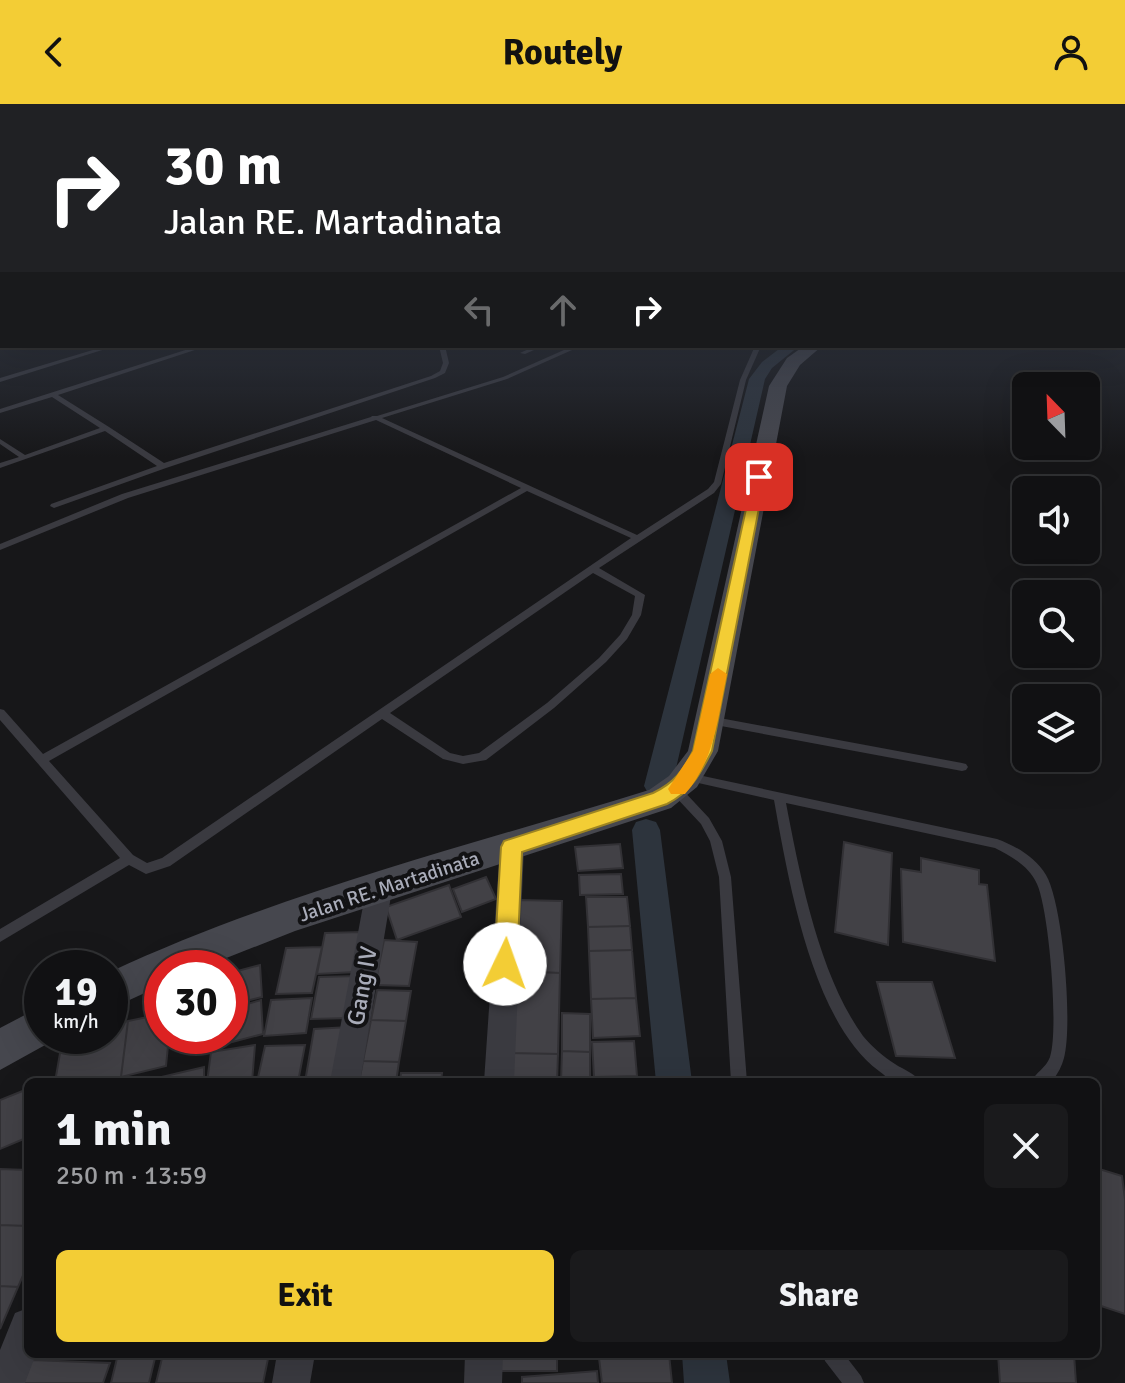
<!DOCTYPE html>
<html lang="en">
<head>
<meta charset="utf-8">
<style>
  :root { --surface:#111113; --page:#1a1a1c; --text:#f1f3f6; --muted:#9c9da0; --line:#303133; --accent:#f3cd35 }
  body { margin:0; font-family:Signika,sans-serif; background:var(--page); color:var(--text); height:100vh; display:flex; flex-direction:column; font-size:30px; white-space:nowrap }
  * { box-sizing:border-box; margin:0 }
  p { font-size:26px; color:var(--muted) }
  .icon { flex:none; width:44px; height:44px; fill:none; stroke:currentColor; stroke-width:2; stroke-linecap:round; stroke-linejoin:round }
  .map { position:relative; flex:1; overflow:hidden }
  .side { position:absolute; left:24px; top:974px; width:1076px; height:280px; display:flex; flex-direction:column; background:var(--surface); border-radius:12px; box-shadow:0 8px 32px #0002,0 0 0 2px var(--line) }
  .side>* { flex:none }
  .hud { position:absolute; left:0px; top:0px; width:1126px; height:244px; box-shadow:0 8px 32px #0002,0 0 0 2px var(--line); background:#202124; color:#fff; overflow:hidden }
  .needle { width:52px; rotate:337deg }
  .buttons { position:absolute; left:1012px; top:268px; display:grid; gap:16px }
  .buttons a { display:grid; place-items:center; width:88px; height:88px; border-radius:12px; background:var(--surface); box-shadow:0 8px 32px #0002,0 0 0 2px var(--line); font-size:40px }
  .speed { position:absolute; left:24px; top:846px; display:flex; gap:16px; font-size:40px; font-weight:700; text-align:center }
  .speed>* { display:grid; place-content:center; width:104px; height:104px; border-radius:50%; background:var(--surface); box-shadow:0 8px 32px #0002,0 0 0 2px var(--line); line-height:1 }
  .speed small { font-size:20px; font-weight:400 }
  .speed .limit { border:12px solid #d22; background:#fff; color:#111 }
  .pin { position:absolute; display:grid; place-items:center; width:68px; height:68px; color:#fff; margin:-34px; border-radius:16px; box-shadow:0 4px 12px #0006 }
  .me { position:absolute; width:88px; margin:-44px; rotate:3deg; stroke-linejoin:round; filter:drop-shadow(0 0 6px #0008) }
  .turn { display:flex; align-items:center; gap:28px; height:168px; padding:0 32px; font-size:36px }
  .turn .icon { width:104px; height:104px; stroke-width:2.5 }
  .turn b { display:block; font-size:56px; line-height:68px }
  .lanes { display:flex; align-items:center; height:76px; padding:0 32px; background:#0003; justify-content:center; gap:40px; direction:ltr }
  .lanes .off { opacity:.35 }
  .round { display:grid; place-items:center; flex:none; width:84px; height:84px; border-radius:12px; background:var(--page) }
  .head { display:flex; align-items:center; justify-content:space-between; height:136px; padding:0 32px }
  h1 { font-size:48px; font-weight:800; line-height:60px }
  .cta { display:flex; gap:16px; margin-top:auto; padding:16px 32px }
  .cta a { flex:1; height:92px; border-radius:12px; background:var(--accent); color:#111; font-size:32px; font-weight:800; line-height:92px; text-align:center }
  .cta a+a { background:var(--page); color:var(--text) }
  header { display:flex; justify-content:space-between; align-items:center; height:104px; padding:0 32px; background:var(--accent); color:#111; font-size:36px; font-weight:800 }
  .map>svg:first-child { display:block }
</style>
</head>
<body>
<header><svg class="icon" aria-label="back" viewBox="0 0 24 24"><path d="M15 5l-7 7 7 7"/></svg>Routely<svg class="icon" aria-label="person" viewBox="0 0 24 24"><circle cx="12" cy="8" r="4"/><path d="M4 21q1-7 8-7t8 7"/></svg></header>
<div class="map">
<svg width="1125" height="1279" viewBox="0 0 1125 1279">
  <rect width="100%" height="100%" fill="#171719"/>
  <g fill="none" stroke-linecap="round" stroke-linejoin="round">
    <path fill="#2d343d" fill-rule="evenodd" d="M783,242H799L772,264L765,275L672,682L668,689L658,692L648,689L644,682L749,275L762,258Z
      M646,715L656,718L660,726L692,978H656L632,726L636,718Z
      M682,1250H726L730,1279H684Z"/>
  </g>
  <path fill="#424146" stroke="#323135" stroke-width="2" d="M844,738L892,749L888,841L835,828Z
    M620,740L623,764L578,767L575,743Z
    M921,754L979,766V780L987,781L995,857L903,838L901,765L921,768Z
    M621,770L623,790L580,791L579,771Z
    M486,773L496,795L462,808L453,785Z
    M449,781L461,813L397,836L386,803Z
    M586,793H627L630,822L588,823Z
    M520,796L562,797L560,869L516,867Z
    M630,822L632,846L589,847L588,823Z
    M362,828L356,868L317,870L325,829Z
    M384,836L417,838L409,882L375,881Z
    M322,843L312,889L276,890L286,844Z
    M632,846L636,894L591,895L589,847Z
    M260,861L262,893L230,901V869Z
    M516,867L560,869L558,950L510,949Z
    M357,872L350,914L311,915L319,873Z
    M877,878H932L955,954L896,952Z
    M377,886L411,887L406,917L371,916Z
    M312,894L306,929L264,932L271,896Z
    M636,894L640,932L593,934L591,895Z
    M261,896L263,930L221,941V932H230V905Z
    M562,909L590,910V948L562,947Z
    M162,910V932H169L166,962L121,973L128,917Z
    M371,916L406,917L399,958L363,957Z
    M128,917L121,973L99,978H55L63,932H110V921Z
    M349,923L341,978H305L314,925Z
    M634,937L637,972L594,973L592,938Z
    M255,941L252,978H207L211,948Z
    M305,941L298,978H257L265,942Z
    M562,947L590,948V978H561Z
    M510,949L558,950L557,978H508Z
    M363,957L399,958L396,978H359Z
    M204,963V978H131V975H153Z
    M401,969H442L441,978H400Z
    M25,986L26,1034L0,1045V996Z
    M1096,1064L1122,1072L1125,1095V1210L1098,1201Z
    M0,1065L28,1066V1122L0,1121Z
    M0,1121L28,1122V1160L18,1183L0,1182Z
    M0,1182L18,1183L0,1225Z
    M39,1250H114L113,1253Z
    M118,1250H156L149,1279H111Z
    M163,1250H269L263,1279H156Z
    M492,1250H557V1267H491Z
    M638,1250H669L672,1279H602L599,1254Z
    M998,1250H1074L1076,1279H1000Z
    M32,1256L110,1259L103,1279H23Z
    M597,1267L598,1279H522V1273Z"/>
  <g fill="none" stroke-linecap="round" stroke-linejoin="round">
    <path fill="#3a3a40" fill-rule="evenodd" d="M106,242H115L0,278V274Z
      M198,242H207L58,291L109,323L164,359L431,272L440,267L443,259L439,242H445L449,259L445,269L435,274L166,364L54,404L50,402L51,400L157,362L105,327L0,364V359L19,353L0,340V335L25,351L100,324L52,293L0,309V305Z
      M535,242H543L525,250L520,249Z
      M573,242H581L507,275L382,314L637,431L708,385L714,378L740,276L755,242H761L746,276L721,380L714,389L599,464L645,491L641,511L627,535L606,558L554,604L486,656L463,660L443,655L382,615L170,762L146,770L129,761L0,838V825L120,754L0,616V605L4,606L43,650L521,384L376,316L128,394L0,446V440L122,390L371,313L372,312H377L503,273ZM527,387L631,434L162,754L147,759L133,751L49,657ZM593,469L635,492L632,511L620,531L599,554L547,599L479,649L463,652L450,649L390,609Z
      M709,612L962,659L966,660L968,663L966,666L962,667L705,619L704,616Z
      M689,669L997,735C1016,742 1035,753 1046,771C1063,800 1073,921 1064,954C1062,962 1058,969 1053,976L1051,978H1031C1036,968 1046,964 1050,953C1059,926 1049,806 1037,780C1029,762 1011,752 995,744L786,699C800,772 819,871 863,932C872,943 884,953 895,960C904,966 915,969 920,978C912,978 902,980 895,977C890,976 884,971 879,967C812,918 788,774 774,696L685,676L683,673L685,670Z
      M676,682L680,683L709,714L722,737L731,773L747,978H731L719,773L710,737L701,720L672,689L670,686L672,683Z
      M823,1250H844L861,1272L864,1279H842L825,1257Z"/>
    <path fill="#3a3a40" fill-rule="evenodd" d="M512,733L521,736L524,743L514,978H484L500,743L503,736Z
      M379,775L388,778L392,786L360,978H330L366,786L370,778Z
      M28,1204V1250H36L25,1279H0V1246L15,1209Z
      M277,1250H315L310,1279H272Z
      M465,1250H503L502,1279H464Z"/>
    <path fill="#46474e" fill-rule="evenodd" d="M804,242H822L800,261L787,282L718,647L697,683L671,704L295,827L201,864H162V881L110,905V868C279,789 471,741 649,686L669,672L688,647L769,282L787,254Z
      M42,902V932H57L56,935L0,966V924Z"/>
  </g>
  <linearGradient id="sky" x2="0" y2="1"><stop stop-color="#0d0d0e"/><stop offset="0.49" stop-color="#363c49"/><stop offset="1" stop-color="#363c49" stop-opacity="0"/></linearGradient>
  <rect width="1125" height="353" fill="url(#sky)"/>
  <path fill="#f3cd35" stroke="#9e8522" stroke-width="2" d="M759,369L765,373L712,647C700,670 691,688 667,700L522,748L517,860L513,868L505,871L497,868L494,860L501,743L504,737L653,689C674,679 683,667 693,647L753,373Z"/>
  <path fill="#f59e0b" d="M718,564L727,570C718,613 715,656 685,690H671L668,685L693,647L710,570Z"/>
  <g text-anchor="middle" stroke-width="8" stroke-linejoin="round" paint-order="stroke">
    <g font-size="20" fill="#a9acb9" stroke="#121214">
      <text transform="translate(389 782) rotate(-18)" y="7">Jalan RE. Martadinata</text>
    </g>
    <g font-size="24" fill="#a9acb9" stroke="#121214">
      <text transform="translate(362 882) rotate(-80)" y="8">Gang IV</text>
    </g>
  </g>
</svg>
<div class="buttons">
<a><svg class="needle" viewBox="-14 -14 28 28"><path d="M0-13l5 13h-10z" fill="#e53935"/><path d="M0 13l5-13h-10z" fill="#9c9da0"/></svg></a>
<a><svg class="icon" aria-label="sound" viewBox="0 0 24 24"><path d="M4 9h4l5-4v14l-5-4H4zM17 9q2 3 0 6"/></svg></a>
<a><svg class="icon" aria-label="search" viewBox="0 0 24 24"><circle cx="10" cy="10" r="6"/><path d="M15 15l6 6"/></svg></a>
<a><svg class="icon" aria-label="layers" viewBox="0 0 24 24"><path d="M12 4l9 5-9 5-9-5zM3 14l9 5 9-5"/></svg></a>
</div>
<div class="speed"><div>19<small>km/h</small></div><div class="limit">30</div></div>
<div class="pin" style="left:759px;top:373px;background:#d93025"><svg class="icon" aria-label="arrive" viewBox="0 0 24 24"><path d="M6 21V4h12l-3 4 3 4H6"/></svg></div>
<svg class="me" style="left:505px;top:860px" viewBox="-20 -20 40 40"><circle r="19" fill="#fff"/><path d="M0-13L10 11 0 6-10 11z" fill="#f3cd35"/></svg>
<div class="hud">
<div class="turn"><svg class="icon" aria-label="right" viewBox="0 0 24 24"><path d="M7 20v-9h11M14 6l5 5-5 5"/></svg><div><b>30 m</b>Jalan RE. Martadinata</div></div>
<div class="lanes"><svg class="icon off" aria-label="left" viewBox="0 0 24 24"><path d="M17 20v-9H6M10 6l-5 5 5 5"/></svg><svg class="icon off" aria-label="ahead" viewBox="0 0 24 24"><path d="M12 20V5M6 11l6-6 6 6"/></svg><svg class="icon" aria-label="right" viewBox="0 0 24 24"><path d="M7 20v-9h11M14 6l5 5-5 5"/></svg></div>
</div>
<section class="side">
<div class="head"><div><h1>1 min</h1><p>250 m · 13:59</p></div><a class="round"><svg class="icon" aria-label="close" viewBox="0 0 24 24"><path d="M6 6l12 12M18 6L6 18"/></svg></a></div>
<div class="cta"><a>Exit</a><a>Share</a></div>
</section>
</div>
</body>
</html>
